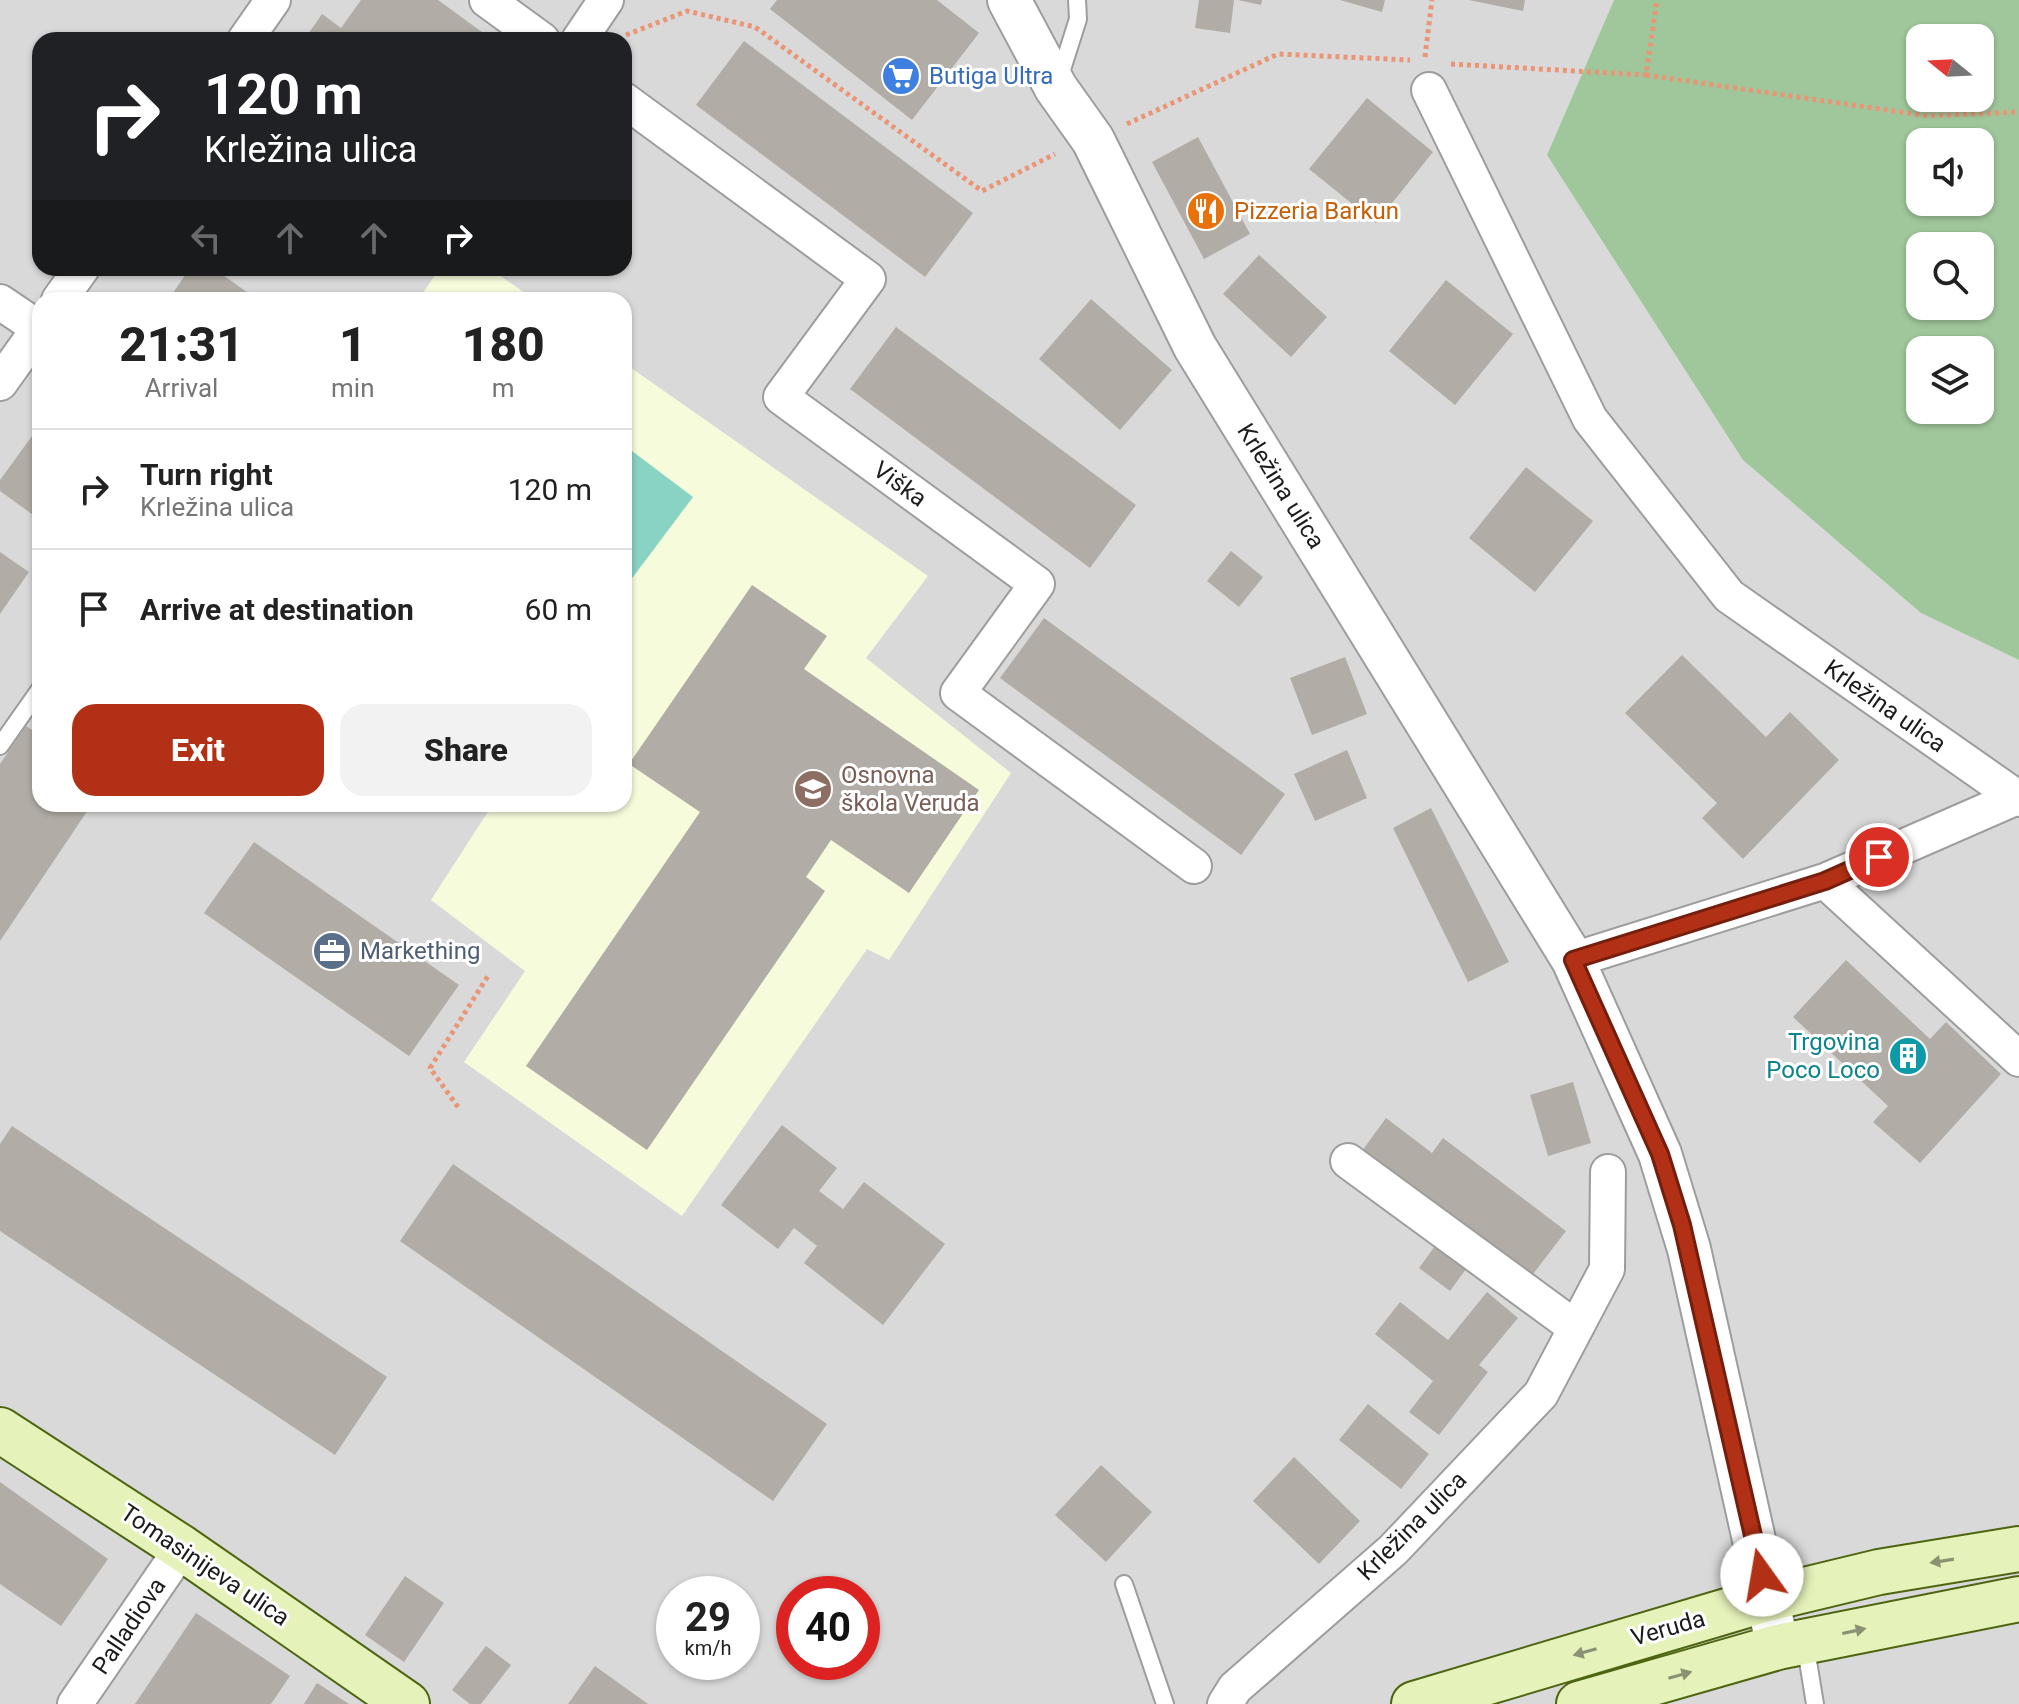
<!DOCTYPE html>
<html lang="en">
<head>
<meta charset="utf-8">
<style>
  :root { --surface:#fff; --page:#f2f2f2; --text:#222; --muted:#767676; --line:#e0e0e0; --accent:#b23015 }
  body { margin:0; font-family:Roboto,sans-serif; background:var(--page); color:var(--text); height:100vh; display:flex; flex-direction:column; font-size:30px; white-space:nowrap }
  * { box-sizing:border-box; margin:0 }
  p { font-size:26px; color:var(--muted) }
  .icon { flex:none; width:44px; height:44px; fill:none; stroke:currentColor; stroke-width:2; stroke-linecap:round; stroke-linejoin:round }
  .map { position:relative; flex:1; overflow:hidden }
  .details { position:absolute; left:32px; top:292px; width:600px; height:520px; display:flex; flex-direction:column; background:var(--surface); border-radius:24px; box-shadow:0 2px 6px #0004 }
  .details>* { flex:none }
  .top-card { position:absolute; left:32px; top:32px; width:600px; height:244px; border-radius:24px; box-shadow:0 2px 6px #0004; background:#202124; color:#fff; overflow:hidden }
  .needle { width:52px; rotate:288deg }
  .buttons { position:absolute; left:1906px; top:24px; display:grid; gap:16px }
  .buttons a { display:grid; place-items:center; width:88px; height:88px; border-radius:16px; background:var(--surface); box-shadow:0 2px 6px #0004; font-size:40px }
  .speed { position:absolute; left:656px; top:1576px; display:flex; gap:16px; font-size:40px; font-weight:700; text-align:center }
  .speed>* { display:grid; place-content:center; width:104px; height:104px; border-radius:50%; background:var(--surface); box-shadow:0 2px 6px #0004; line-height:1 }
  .speed small { font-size:20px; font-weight:400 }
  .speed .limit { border:12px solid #d22; background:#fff; color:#111 }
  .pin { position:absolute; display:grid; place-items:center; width:68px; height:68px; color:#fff; margin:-34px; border:4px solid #fff; border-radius:50%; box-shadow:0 2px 8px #0007 }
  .me { position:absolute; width:88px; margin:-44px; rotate:347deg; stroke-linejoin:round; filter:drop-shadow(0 0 6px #0008) }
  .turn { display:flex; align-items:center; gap:28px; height:168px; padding:0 40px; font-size:36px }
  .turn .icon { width:104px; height:104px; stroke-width:2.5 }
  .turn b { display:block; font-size:56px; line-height:68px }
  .lanes { display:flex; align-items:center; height:76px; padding:0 40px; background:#0003; justify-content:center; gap:40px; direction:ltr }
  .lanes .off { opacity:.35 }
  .eta { display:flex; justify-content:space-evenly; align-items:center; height:136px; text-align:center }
  .eta b { font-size:48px; font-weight:800; line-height:56px }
  .button { display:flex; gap:16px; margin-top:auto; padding:16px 40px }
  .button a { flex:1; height:92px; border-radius:24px; background:var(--accent); color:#fff; font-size:32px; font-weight:800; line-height:92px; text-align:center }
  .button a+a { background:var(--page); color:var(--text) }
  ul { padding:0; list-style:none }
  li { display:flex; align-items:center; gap:24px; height:120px; padding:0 40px; border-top:2px solid var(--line) }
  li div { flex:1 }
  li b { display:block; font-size:30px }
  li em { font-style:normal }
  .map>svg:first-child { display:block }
</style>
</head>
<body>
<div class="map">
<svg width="2019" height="1704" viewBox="0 0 2019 1704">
  <rect width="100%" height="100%" fill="#eceae2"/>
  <path fill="#dad9d9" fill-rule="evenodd" d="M0,0H1614L1547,155L1921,613L2019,660V1704H0ZM40,40H624V268H40ZM40,300H624V804H40ZM674,1594H742V1662H674ZM794,1594H862V1662H794Z"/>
  <path fill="#f6fbdc" d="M440,268H489L535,300H418Z
    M624,363L928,576L866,658L1011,773L889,960L867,949L682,1216L464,1062L525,971L431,900L493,804H624Z"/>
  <path fill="#a0c79b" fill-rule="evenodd" d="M1614,0H2019V660L1921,613L1743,460L1547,155ZM1920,38H1980V98H1920ZM1920,142H1980V202H1920ZM1920,246H1980V306H1920ZM1920,350H1980V410H1920Z"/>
  <path fill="#88d3c3" d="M624,445L693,497L624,589Z"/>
  <path fill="#b1aca5" d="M361,0H438L493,40H304L322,14L341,28Z
    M777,0H937L979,33L912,120L770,9Z
    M1199,0H1234L1230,33L1195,28Z
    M1238,0H1262L1261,5Z
    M1340,0H1385L1382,12Z
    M1469,0H1525L1523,11Z
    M744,41L973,213L925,277L696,105Z
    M1367,98L1433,152L1376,223L1309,169Z
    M1198,137L1250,234L1204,259L1152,162Z
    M1259,255L1327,317L1291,357L1223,294Z
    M190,268H213L258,300H168Z
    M1446,280L1513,334L1455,405L1389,351Z
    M1091,299L1172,370L1120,430L1039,359Z
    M896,327L1136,505L1090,568L850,389Z
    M40,425V520L0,491V480Z
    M1526,467L1593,521L1535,592L1469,538Z
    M1231,551L1263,577L1239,607L1207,581Z
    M0,552L29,572L0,614Z
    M752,585L827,636L804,669L979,790L909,893L831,840L806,877L825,891L647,1150L526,1066L700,812L629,764Z
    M1044,618L1285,794L1241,855L1000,678Z
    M1682,655L1766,737L1790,712L1839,760L1743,859L1702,818L1717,803L1625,713Z
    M1345,657L1367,714L1312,735L1290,678Z
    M26,726L40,735V804H92L0,941V764Z
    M1347,750L1367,798L1315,821L1294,774Z
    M1431,808L1509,962L1468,982L1393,828Z
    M254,842L459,985L409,1056L204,913Z
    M1846,960L1930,1039L1946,1022L2001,1074L1920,1163L1873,1122L1888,1106L1793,1017Z
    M1573,1082L1591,1143L1548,1156L1530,1095Z
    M1386,1118L1432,1153L1443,1138L1566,1231L1530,1278L1362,1151Z
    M782,1125L837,1168L819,1191L843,1209L864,1182L945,1244L883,1325L804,1263L817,1246L794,1228L778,1249L721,1205Z
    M12,1126L387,1377L335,1455L0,1231V1144Z
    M453,1164L827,1424L773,1501L400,1241Z
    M1438,1242L1469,1265L1450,1291L1419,1268Z
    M1487,1292L1518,1318L1479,1365L1488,1372L1439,1435L1409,1412L1433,1381L1375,1334L1400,1302L1448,1340Z
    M1368,1404L1429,1454L1401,1489L1339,1440Z
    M1294,1457L1360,1521L1319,1564L1253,1501Z
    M1101,1465L1152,1512L1106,1562L1055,1515Z
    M0,1482L108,1559L61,1626L0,1584Z
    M405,1576L444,1603L404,1662L365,1635Z
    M196,1613L290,1676L271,1704H135Z
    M486,1646L511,1665L481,1704H470L452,1690Z
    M595,1666L648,1704H568Z
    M317,1683L349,1704H304Z"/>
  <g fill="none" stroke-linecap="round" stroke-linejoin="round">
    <g stroke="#9d9d9d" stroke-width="20">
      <path id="service" d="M1059,79L1078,19L1077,0
        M0,746L40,689
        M1124,1584L1165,1704
        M1805,1643L1815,1704"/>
    </g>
    <g stroke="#9d9d9d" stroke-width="38">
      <path id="minor" d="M487,0L542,40
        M245,40L273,0
        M579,40L606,0
        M1429,90L1590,419L1729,596L2019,799
        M624,100L868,279L781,397L1037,584L958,693L1194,866
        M59,300L82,268
        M0,302L40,329
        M0,383L40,327
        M1825,881L2019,1059
        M1573,960L1825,881L2015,798
        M1348,1161L1576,1328
        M75,1704L182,1548
        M1225,1704L1235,1688L1393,1550L1541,1394L1607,1269L1608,1172"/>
    </g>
    <g stroke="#9d9d9d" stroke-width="46">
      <path id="tertiary" d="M1009,0L1056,88L1093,140L1195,347L1573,960L1660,1154L1689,1249L1778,1647"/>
    </g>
    <g stroke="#4d6510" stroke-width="48">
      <path id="secondary" d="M0,1430L182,1548L407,1704
        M1414,1704L1767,1599L1879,1572L2019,1549
        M1579,1704L1778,1647L2019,1599"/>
    </g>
    <path stroke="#ea9575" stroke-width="5" stroke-dasharray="4 4" stroke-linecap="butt" d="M626,35L687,11L755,27L982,191L1055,154
      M1425,57L1432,0
      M1451,64L1646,75L1657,0
      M1646,75L1928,116L2019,112
      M1127,124L1278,54L1410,60
      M458,1107L430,1068L488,976"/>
    <use href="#service" stroke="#fff" stroke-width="16"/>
    <use href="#minor" stroke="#fff" stroke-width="34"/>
    <use href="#tertiary" stroke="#fff" stroke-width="42"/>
    <use href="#secondary" stroke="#e5f2ba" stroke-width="44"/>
  </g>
  <defs><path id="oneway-solid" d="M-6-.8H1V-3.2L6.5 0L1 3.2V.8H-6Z" transform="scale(2)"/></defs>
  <g fill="#8b9273">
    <use href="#oneway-solid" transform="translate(1942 1561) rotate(171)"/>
    <use href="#oneway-solid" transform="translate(1854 1631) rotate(-12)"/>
    <use href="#oneway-solid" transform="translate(1585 1652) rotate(164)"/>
    <use href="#oneway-solid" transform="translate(1680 1675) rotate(-16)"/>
  </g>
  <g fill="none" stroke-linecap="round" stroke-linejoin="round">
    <g stroke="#741f0e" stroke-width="20">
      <path id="route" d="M1762,1575L1682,1225L1660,1154L1573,960L1825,881L1879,857"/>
    </g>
    <use href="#route" stroke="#b23015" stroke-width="14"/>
  </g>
  <defs>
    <g id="supermarket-disc" transform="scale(2)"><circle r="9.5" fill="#3f7fe0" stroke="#fff"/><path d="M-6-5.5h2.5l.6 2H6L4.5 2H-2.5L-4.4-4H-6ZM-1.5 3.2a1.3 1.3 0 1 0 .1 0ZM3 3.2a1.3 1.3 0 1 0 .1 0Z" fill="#fff"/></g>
    <g id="restaurant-disc" transform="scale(2)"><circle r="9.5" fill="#e8710a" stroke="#fff"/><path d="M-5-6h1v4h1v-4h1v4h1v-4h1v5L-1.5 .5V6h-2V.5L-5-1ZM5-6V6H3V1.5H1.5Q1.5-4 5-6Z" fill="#fff"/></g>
    <g id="school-disc" transform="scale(2)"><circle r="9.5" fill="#8d6e63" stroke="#fff"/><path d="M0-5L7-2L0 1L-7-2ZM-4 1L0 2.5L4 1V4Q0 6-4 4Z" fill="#fff"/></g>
    <g id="office-disc" transform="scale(2)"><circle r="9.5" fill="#5c6f8a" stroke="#fff"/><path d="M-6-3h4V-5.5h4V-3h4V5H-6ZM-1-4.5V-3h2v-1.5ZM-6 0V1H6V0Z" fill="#fff"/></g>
    <g id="building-disc" transform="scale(2)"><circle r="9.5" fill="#0f9aa8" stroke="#fff"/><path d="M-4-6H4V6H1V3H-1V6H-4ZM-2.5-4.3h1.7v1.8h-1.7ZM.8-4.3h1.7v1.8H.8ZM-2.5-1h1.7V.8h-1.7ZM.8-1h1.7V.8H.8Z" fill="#fff"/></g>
  </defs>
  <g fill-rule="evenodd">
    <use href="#supermarket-disc" x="901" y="76"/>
    <use href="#restaurant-disc" x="1206" y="211"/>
    <use href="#school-disc" x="813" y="789"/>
    <use href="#office-disc" x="332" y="951"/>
    <use href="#building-disc" x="1908" y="1056"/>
  </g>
  <g text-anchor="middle" stroke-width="6" stroke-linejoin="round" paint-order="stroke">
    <g font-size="24" fill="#366cbe" stroke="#fff" text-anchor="start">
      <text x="929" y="84">Butiga Ultra</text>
    </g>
    <g font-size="24" fill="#c56008" stroke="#fff" text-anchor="start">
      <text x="1234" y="219">Pizzeria Barkun</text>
    </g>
    <g font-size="24" fill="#1c1c1c" stroke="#fff">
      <text transform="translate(900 484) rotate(36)" y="8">Viška</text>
      <text transform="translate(1281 486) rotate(58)" y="8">Krležina ulica</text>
      <text transform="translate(1885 706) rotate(35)" y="8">Krležina ulica</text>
      <text transform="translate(1412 1526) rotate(-45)" y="8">Krležina ulica</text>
      <text transform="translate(205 1565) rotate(34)" y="8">Tomasinijeva ulica</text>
      <text transform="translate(129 1626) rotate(-56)" y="8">Palladiova</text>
      <text transform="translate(1668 1628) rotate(-16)" y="8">Veruda</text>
    </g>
    <g font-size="24" fill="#785e54" stroke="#fff" text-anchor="start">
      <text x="841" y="783">Osnovna<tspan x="841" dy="28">škola Veruda</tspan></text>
    </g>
    <g font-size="24" fill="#4e5e75" stroke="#fff" text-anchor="start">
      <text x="360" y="959">Markething</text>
    </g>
    <g font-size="24" fill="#0d838f" stroke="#fff" text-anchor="end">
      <text x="1880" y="1050">Trgovina<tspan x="1880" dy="28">Poco Loco</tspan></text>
    </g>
  </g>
</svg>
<div class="buttons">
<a><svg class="needle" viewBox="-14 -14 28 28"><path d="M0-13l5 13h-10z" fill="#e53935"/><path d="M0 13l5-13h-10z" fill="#767676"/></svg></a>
<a><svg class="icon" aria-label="sound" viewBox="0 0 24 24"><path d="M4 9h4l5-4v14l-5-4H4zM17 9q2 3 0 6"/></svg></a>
<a><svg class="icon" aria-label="search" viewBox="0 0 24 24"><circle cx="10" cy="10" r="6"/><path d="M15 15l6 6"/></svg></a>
<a><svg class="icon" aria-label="layers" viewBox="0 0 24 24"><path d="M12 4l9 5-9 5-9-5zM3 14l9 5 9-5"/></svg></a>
</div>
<div class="speed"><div>29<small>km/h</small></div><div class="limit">40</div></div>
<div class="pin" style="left:1879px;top:857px;background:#d93025"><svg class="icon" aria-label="arrive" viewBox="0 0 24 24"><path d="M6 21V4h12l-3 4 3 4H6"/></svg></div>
<svg class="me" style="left:1762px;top:1575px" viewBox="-20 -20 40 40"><circle r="19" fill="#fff"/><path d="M0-13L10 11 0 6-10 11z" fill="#b23015"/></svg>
<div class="top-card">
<div class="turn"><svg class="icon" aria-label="right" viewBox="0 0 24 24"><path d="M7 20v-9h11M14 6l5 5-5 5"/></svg><div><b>120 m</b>Krležina ulica</div></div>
<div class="lanes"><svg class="icon off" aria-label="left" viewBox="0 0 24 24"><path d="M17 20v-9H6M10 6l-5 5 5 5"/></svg><svg class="icon off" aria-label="ahead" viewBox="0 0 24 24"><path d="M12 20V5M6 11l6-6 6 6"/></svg><svg class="icon off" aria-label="ahead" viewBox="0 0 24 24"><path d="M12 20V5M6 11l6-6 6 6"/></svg><svg class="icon" aria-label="right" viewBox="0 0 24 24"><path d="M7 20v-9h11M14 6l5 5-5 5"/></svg></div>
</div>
<section class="details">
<div class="eta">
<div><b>21:31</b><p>Arrival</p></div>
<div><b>1</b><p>min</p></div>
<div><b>180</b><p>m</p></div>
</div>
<ul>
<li><svg class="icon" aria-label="right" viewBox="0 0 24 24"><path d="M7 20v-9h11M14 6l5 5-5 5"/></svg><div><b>Turn right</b><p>Krležina ulica</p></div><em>120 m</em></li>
<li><svg class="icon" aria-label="arrive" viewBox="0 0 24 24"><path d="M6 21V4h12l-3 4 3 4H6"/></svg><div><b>Arrive at destination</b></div><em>60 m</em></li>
</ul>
<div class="button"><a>Exit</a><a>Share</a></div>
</section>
</div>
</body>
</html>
